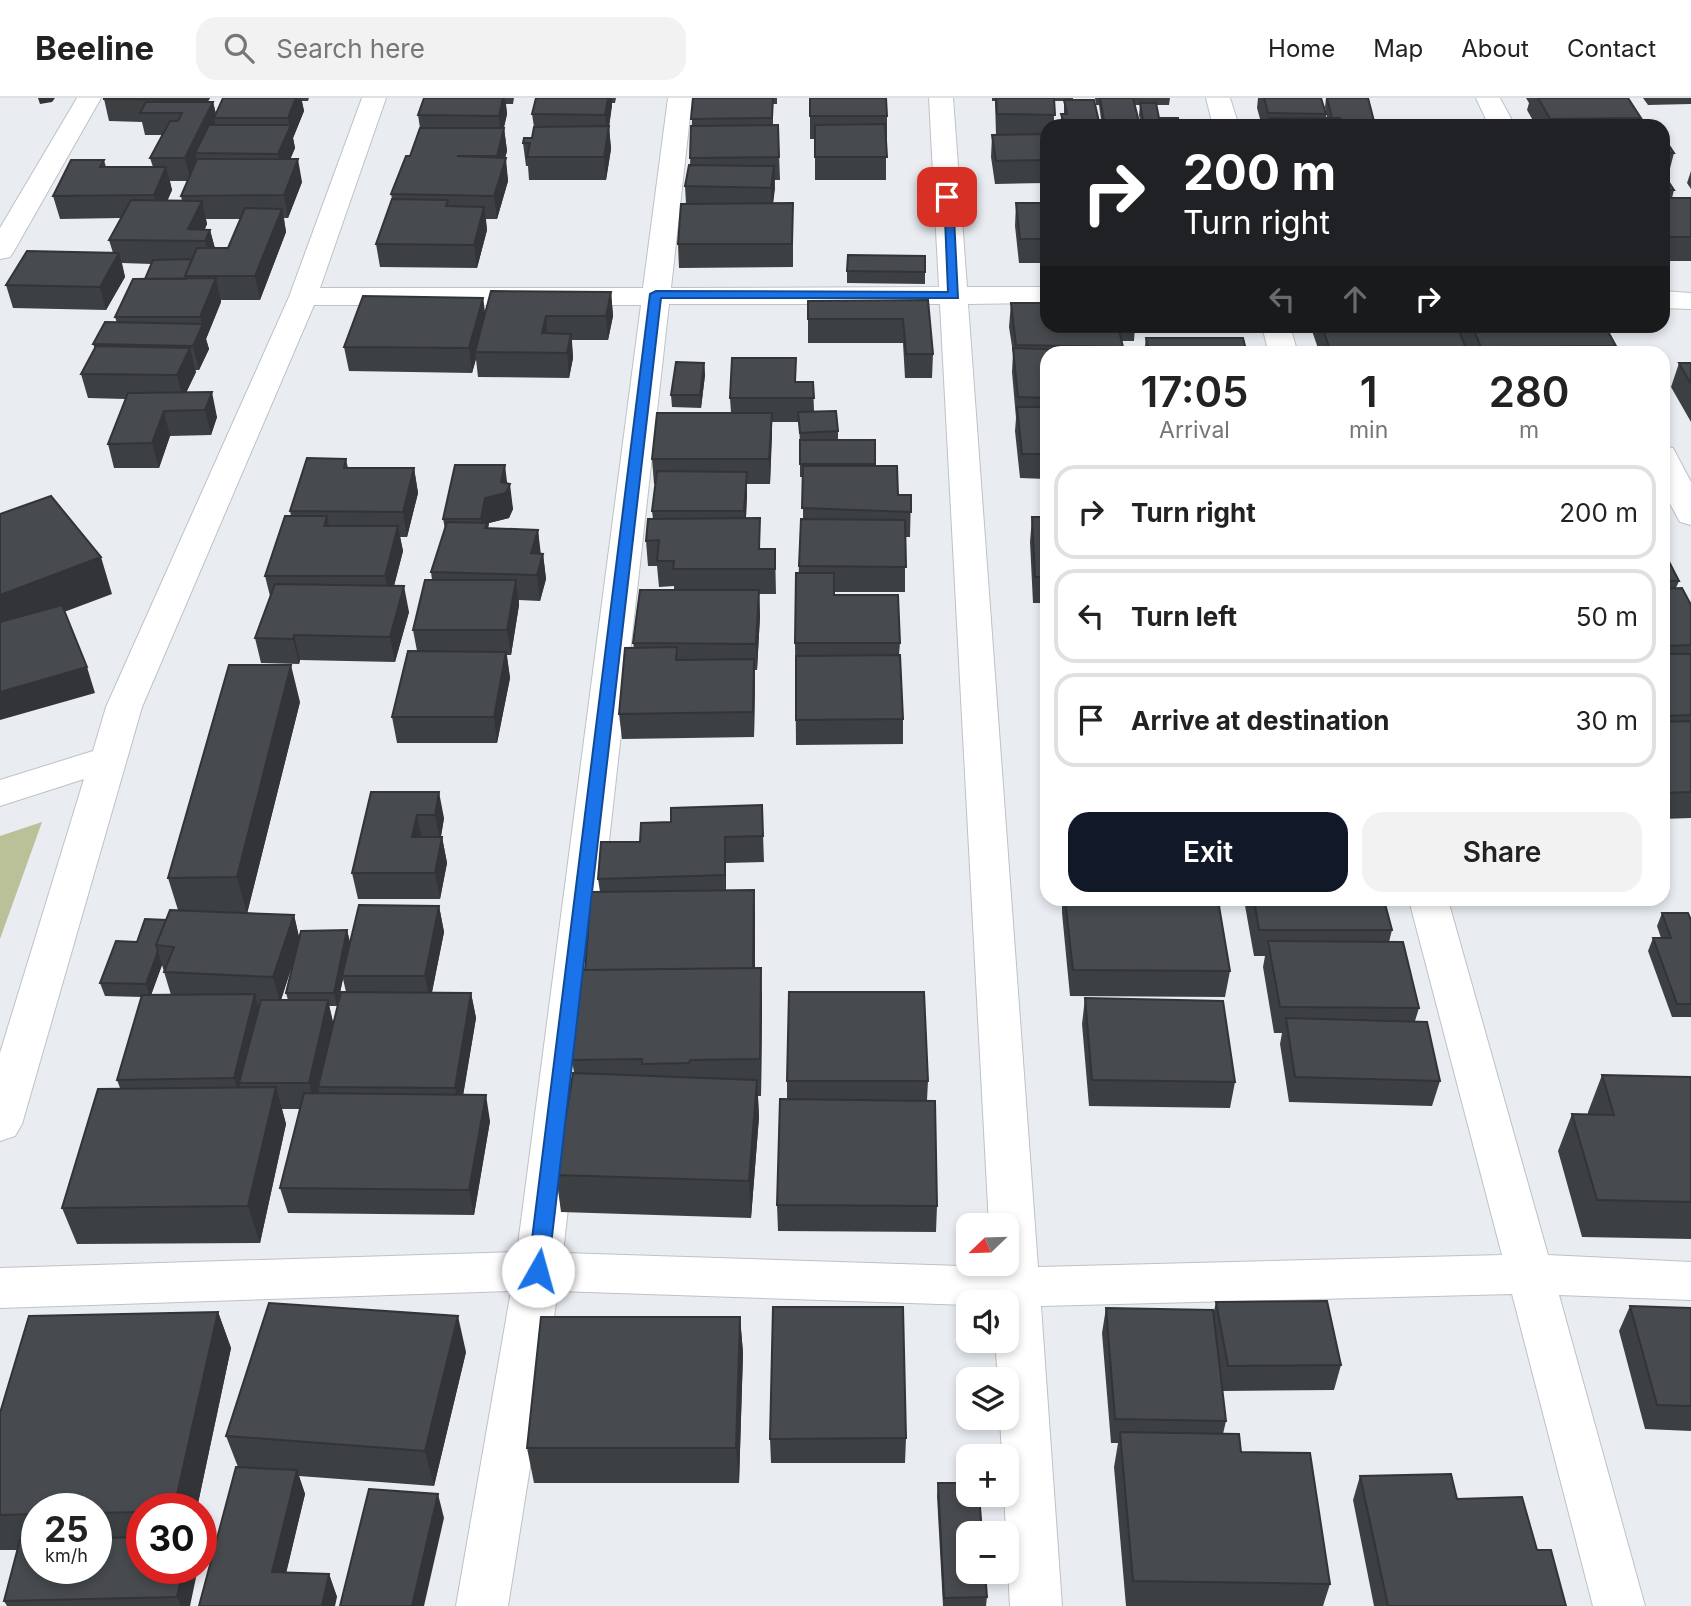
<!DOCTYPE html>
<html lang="en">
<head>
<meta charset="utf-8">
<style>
  :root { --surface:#fff; --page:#f2f2f2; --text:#222; --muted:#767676; --line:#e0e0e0; --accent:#111827 }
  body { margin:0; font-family:Inter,sans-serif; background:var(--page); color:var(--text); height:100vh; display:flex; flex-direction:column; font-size:26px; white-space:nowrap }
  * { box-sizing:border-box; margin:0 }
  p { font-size:23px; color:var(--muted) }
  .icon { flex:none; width:38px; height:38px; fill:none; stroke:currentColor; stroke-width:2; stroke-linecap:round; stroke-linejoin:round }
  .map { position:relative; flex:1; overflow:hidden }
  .panel { position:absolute; left:1040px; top:248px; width:630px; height:560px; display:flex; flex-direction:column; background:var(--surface); border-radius:21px; box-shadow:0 4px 10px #0003 }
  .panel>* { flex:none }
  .top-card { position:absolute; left:1040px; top:21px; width:630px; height:214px; border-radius:21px; box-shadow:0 4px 10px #0003; background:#202124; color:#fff; overflow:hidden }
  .needle { width:46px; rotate:247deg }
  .tools { position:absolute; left:956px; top:1115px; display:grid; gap:14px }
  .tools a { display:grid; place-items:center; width:63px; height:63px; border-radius:14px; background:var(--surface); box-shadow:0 4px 10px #0003; font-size:35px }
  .speed { position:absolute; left:21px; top:1395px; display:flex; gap:14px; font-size:35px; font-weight:700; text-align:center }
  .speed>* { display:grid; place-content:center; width:91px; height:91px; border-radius:50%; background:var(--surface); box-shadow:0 4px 10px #0003; line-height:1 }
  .speed small { font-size:18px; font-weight:400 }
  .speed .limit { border:10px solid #d22; background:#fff; color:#111 }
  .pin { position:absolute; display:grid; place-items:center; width:60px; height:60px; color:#fff; margin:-30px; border-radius:14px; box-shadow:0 4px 10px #0006 }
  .me { position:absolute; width:77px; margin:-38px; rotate:7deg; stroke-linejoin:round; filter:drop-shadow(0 0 5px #0008) }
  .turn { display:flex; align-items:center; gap:24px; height:147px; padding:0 28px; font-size:32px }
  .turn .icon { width:91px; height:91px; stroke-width:2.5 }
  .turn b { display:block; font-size:49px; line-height:60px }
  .lanes { display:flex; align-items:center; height:66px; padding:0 28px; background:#0003; justify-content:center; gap:35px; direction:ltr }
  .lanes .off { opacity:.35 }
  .eta { display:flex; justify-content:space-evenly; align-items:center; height:119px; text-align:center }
  .eta b { font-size:42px; font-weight:600; line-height:49px }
  .primary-button { display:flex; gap:14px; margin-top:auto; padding:14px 28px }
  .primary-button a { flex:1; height:80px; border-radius:21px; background:var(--accent); color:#fff; font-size:28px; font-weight:600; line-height:80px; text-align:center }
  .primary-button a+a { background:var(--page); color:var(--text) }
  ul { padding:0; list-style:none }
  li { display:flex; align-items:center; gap:21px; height:94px; margin:0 14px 10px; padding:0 14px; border:4px solid var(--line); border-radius:21px }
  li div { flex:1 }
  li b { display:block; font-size:26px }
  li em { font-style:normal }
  header { display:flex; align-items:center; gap:42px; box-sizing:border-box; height:98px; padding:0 35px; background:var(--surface); border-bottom:2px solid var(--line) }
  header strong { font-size:33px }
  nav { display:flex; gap:38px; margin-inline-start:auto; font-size:24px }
  .search { width:490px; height:63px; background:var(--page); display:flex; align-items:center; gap:18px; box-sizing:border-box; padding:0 24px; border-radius:21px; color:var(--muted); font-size:26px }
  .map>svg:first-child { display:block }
</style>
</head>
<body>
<header>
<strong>Beeline</strong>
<div class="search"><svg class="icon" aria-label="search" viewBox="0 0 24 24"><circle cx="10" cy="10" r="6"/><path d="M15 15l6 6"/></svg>Search here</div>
<nav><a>Home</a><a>Map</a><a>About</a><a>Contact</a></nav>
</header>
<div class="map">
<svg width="1691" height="1508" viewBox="0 0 1691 1508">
  <rect width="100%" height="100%" fill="#e9edf2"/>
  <path fill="#bac199" d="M42,724L0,841V738Z"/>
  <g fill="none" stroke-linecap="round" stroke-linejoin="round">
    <g stroke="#bec1c6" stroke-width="2">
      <path id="minor" d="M77,0H101L14,153L10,159L0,161V130Z
        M362,0H386L320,190H643L668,0H692L671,190L939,189L929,0H953L967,189H1046V205L968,206L1038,1169L1502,1157L1409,802H1448L1548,1157L1691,1164V1202L1559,1197L1645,1508H1593L1512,1196L1041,1208L1062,1508H1010L1004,1396H1006V1358H1002L1000,1320H1006V1281H998L995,1242H1006V1204H968V1207L558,1193L508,1508H456L511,1193L0,1210V1170L517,1154L641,207H314L142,609L22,1026L15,1038L0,1043V955L84,681L0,708V682L93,653L106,609L289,199ZM669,206H940L989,1127H1006V1166H991L992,1169L563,1155Z
        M1206,0H1230L1239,28H1213Z
        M1476,0H1500L1515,28H1489Z
        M1662,193L1691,195V211L1662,210Z
        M1262,228H1290L1298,256H1269Z
        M1662,348L1673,350L1691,384V427L1680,424L1662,391Z"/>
    </g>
    <use href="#minor" fill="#fff" fill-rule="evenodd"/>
  </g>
  <path fill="#3d4043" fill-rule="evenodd" d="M104,0H210L207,4H213L216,16L223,0H309L308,3H302L304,13L293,40L295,50L290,61L302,84L288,120H284L286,134L260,202H221V204L206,241L209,251L199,272H195L196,274L186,295L217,319L211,337L170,338L159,370H114L108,346L125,301L88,300L81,276L95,251L93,246L117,225L115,219L145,181L151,166L122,165L125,179L106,212L13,210L6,187L113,155L109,142L121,120L60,121L53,98L104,62L106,69H153L150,60L162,37H145L142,24L109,23L104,1ZM170,83H188L181,98L182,103H167L172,92ZM206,121H241L228,150H215L210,132L205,131L207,126Z
    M424,0H514L513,6H506L507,16L504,30L507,53L505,60L508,83L497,121H486L487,132L477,170L380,169L376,146L392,101L391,96L410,58L420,30L418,17Z
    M536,0H616L615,5H612L609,29L611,51L606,82H529L528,68H526L523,45L532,40L534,29L532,16Z
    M693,0H777V6H773V27H778L780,82H775L773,105H793V169L679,170L678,146L686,106L685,88L690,67Z
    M992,0H1073V2L1100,28H1061V16H1064V3H1054V28H1046V85L995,86L991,59L992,37H996L995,3H992Z
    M1095,0H1170L1169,7H1156L1159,20L1180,28H1141L1139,17L1140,7H1135L1140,28H1102L1099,7H1096Z
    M1258,0H1321L1326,16V20H1327L1325,9L1326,0H1368L1375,28H1262L1257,10Z
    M1526,0H1628L1641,20L1640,23L1656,28H1536L1527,12L1529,5Z
    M1643,0H1691V6L1648,7Z
    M810,18H887V41H886V82H815V41H810Z
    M1662,37L1674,55L1668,78H1665L1674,92L1672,100H1691V163H1662Z
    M1691,73V91L1687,85Z
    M1016,105H1046V165H1019L1015,128Z
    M847,173L925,174V186L847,185Z
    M611,194L613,218L608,242H572L573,260L569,280L478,279L476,261L472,275L349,273L344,249L483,200L485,216Z
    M928,202L933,256L932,280H905L903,245H808V203Z
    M1011,205L1046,228H1135L1134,243H1121L1123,249L1122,256H1046V381L1020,380L1015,333L1016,320L1012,274L1013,255L1009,229Z
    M1312,228H1605L1616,248L1614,256H1320L1311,230Z
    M1146,240L1247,256H1144Z
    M796,260V284H813L814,313L838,333V342H875V368L898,397H911L910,439H905V494H834V497L900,545L899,557L903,621V646L796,647L795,545L799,468L803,421V379H800V347L799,324H772L770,386H747L746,420L760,451H775L776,496H759L760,518L757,572H755L754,639L622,641L619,616L634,550L633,545L674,492V488L659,489L657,468H648L646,443L653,421L652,413L656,386H654L652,361L731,315L730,300Z
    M704,265L705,277L701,310L672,309L671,297Z
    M1679,265H1691V324L1671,289Z
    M346,361L348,370H414L418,395L407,439H400L403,453L394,488L409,514L395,564L300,562L299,566L261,565L255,540L270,498L265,478L291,418L290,413Z
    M507,386L513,411L509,420L489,425L488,430L538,432L540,456H543L546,481L540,503L519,502V507L511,557H507L510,580L497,645H397L392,619L417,553L413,532L432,482L431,474L445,431L443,421Z
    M1032,419H1046V627L1040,577L1042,552H1043L1042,525L1044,505H1033L1030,444Z
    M1662,450L1679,483L1676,490L1691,507V720L1662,721Z
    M300,604L247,815L294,817L299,839L347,832L350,844L439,808L444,834L432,894L471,895L476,920L463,997L490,1023L474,1117L288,1115L280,1090L300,1011H282L286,1026L260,1145L77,1146L62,1110L120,990L117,982L142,899L105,898L100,885L137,844L178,812L168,780ZM293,865L286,895L288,902H281ZM162,867L171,897H151ZM343,881L346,894L333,925L329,908H337Z
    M1046,636V663L1045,650Z
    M371,694L444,720L441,739H442L447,765L440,801H358L352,775Z
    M762,707L764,764L726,765V792H754L755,818V870H761L762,907L761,998H758L759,1019L751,1120L561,1114L556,1077L574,975L572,962L585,872L600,794L598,781L640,744L671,724Z
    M1062,802H1220L1219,807L1230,873L1225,899L1070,898L1062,815Z
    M1244,802H1384L1392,832L1389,844L1419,910L1415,923L1440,983L1432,1008L1289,1004L1280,946L1282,935H1274L1263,869L1265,858H1254Z
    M1662,815L1691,822V919H1672L1648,853L1653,840H1661L1657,828Z
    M1085,900L1235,984L1230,1010L1089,1008L1082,926Z
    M1602,977L1691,979V1141L1582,1139L1558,1053L1572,1016H1588V1014Z
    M787,983H928L927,1002L937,1108L936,1134L778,1133L777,1107L787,1001Z
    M1216,1204L1341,1267L1334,1292L1222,1293L1226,1323L1223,1336L1241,1354L1330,1486L1323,1508H1126L1114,1369L1118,1345H1111L1102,1235L1106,1210L1213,1217Z
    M1630,1208L1691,1210V1333L1645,1331L1619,1233Z
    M218,1214L231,1250L197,1410H142V1470L190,1508H7L4,1503L17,1452H0V1315ZM37,1410H96V1470H37Z
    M740,1219L743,1255L739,1385H534L527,1350Z
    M466,1254L434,1388L299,1378L305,1396L286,1474L329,1476L337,1499L199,1508L238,1369L226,1338Z
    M906,1340L905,1365H771L770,1341Z
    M1360,1378L1457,1401L1537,1452L1566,1508H1374L1353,1402Z
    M938,1385L987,1499L986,1508H943L937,1398Z"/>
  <path fill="#323437" d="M38,0H55L52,4L40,6Z
    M193,0H210L197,24L192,2Z
    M296,0H301L304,13L293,40L295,50L283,79L278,56L290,29L288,20Z
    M503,0H505L507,16L501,40L499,18Z
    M608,0H612V8L609,29L611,51L606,82L604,59L607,39L605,17Z
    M213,4L217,20H214L216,31L195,55L198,69L191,83L185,60Z
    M504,30L507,53L502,71L506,60L508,83L497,121L494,98L500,79L497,58Z
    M298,61L302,84L288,120L284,97Z
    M774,68L775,91L772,113L771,90Z
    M166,69L172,92L160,120L154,97Z
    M202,103L207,126L199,143L188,131Z
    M484,109L487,132L477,170L474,147Z
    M282,111L286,134L260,202L255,178Z
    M210,132L216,155L210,167L205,143Z
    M119,155L125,179L106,212L100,189Z
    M216,180L221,204L206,241L209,251L199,272L193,248L202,228L200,219Z
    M611,194L613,218L608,242L606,218Z
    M483,200L486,223L475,254L476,261L472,275L469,250Z
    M546,218L548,242L542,235Z
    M571,236L573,260L569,280L567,255Z
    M190,250L196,274L183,301L177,277Z
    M704,265L705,277L701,310L700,297Z
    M212,294L217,319L211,337L205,312Z
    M164,313L170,338L159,370L152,345Z
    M772,315V339L770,386L769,361Z
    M505,367L508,392L510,386L513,411L509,420L489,425L485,447L481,421L485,400L501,384Z
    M414,370L418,395L407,439L403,414Z
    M747,374V399L745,438L744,413Z
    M327,418L332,443L324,428Z
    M398,428L403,453L390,503L385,478Z
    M538,432L541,457L531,455Z
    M543,456L546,481L540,503L537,477Z
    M101,459L112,496L0,538V497Z
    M516,482L519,507L511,557L507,532Z
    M404,488L409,514L395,564L390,539Z
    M759,492L760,518L757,572L756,546Z
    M294,537L300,562L299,566L293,541Z
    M506,554L510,580L497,645L494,619Z
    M754,561L755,586L754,639L753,614Z
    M291,567L300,604L247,816L237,779Z
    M87,569L95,595L0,622V594Z
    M439,694L444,720L440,743L435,717Z
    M417,717L422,743L412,739Z
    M442,739L447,765L440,801L435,775Z
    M725,739L726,765V803L725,777Z
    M754,792L755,818V902L753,876Z
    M439,808L444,834L430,904L425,878Z
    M294,817L300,843L280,905L273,879Z
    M347,832L350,845L342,878L343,881L337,908L334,895Z
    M158,853L162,867L150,900L146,886Z
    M761,870L762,907L761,998L760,961Z
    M471,895L476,920L460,1016L455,990Z
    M255,896L262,922L239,985L244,998L242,1006L234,980Z
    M328,902L334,928L318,989L319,995L316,1011L309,985Z
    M757,982L759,1019L751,1120L749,1083Z
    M276,989L286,1026L260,1145L248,1108Z
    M486,997L490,1023L474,1117L469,1092Z
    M218,1214L231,1250L197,1410H174Z
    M458,1218L466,1254L434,1388L425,1353Z
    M740,1219L743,1255L739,1385L736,1350Z
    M297,1372L305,1396L281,1497L272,1474Z
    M438,1396L444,1420L424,1508H412Z
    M183,1470H198L190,1508H181L177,1499Z
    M329,1476L337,1499L335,1508H322Z"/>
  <path fill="#474a4e" stroke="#323437" stroke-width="2" d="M104,0H193L192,2L104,1Z
    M223,0H296L288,20H214Z
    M424,0H503L499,18L418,17Z
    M536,0H608L605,17L532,16Z
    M693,0H773L772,20L691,21Z
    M810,0H886L887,18H810Z
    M996,0H1054L1055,17L997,16Z
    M1100,0H1133L1140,28H1105Z
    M1264,0H1321L1326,16L1268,15Z
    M1327,0H1368L1375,27L1342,26L1340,20H1332Z
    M1538,0H1628L1641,20L1550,21Z
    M1064,2H1094L1100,28H1065L1061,16H1067Z
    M146,4H213L185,60H150L170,23H178L182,15H140Z
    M1140,5H1156L1159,20H1178L1180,28H1144Z
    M1269,20H1340L1343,28H1271Z
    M1653,23L1656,28H1555L1552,24Z
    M885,26L887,59H815V27Z
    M209,27H291L278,56L195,55Z
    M778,27L779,59L690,60L691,28Z
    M609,28L604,59H527L530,45H523L524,40H532L534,29Z
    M420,30H504L497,58H457L506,60L494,98L391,96L406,58H410Z
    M1046,36V62L996,63L992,37Z
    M1662,37L1674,55H1662Z
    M197,61H298L284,97L181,98Z
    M71,62H104L100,69H166L154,97L53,98Z
    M689,67L774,68L771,90L685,88Z
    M1662,74L1674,92H1662Z
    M1662,100H1691V139H1662Z
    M392,101L448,102L446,108L484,109L474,147L376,146Z
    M131,102L202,103L188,131L210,132L205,143L109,142Z
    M793,105L792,146H678L681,106Z
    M1016,105H1046V141H1020Z
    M245,110L282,111L255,178H185L197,150H228Z
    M27,153L119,155L100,189L6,187Z
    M848,157L925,158V174L847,173Z
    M192,161L185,178L186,181H145L153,162Z
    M216,180L200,219H115L133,181Z
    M491,193L611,194L606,218H546L542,235L571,236L567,255L475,254Z
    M363,198L483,200L469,250L344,249Z
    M928,202L933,256H906L903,221H808V203Z
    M1011,205H1046V228H1118L1123,249L1016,247Z
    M105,224L203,226L193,248L93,246Z
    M1322,228H1457L1468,255H1331Z
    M1472,228H1605L1616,248L1481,249Z
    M1146,240H1243L1247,256H1149Z
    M96,248L190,250L177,277L81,276Z
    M1013,250L1118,254V256H1046V300L1018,299Z
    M732,260H796L795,284H813L814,300H730Z
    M676,264L704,265L700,297H671Z
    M1679,265H1691V286Z
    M212,294L205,312L164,313L152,345L108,346L128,295Z
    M1017,309H1046V356H1022Z
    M836,313L838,333L800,335L798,314Z
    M657,315H772L769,361H652Z
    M800,342H875V366H800Z
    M307,360L346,361L344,370H414L403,414L290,413Z
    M455,367H505L501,384L510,386L506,395L485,400L481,421H443Z
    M803,368H897L898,397H911V414L802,410Z
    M657,373L747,374L744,413H652Z
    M51,398L101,459L0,497V416Z
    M285,418H327L324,428H398L385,478H265Z
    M1032,419H1046V479H1035Z
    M760,420L759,451H775V471H673L674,463H657L659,442L646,443L648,421Z
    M801,421L905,422L906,469L799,468Z
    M447,424L487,425L485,430L538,432L531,455L543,456L537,477L431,474Z
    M1662,450L1679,483H1662Z
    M796,475H834V497H898L900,545H795Z
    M425,482H516L507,532H413Z
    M275,486L404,488L390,539L294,537L293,541L255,540Z
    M1682,490L1691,507V547L1662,548V491Z
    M640,492H759L756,546L633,545Z
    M62,507L87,569L0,594V524Z
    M677,549L676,562L754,561L753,614L619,616L625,550Z
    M1046,551V584L1042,552Z
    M408,553L506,554L494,619H392Z
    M1662,556H1691V617L1662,618Z
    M900,557L903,621L796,622V558Z
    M229,567H291L237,779L168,780Z
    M1691,623V694L1662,695V624Z
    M371,694H439L435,717H417L412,739H442L435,775H352Z
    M762,707L763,738L725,739V777L598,781L601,744H640L641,725L671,724V710Z
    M754,792L753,870L585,872L591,794Z
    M1065,802H1218L1230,873L1073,872Z
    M1254,802H1384L1392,832H1259Z
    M359,807L439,808L425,878H342Z
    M170,812L294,817L273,879L164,874L174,849L156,847Z
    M1662,815H1688L1691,822V906H1677L1653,840H1671Z
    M145,821L166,822L156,847L158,853L146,886L100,885L116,843L137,844Z
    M347,832L334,895H286L301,833Z
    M1268,843L1403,844L1419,910L1280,909Z
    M761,870L760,961L690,962L689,965L642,966V961L572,962L580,872Z
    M341,894L471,895L455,990L318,989Z
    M789,894H924L928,983H787Z
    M255,896L234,980L117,982L142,897Z
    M1085,900L1223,903L1235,984L1092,982Z
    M261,902H328L309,985H239Z
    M1286,920L1427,924L1440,983L1295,979Z
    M573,975L757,982L749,1083L556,1077Z
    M1602,977L1691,979V1104L1597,1102L1572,1016L1614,1017Z
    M276,989L248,1108L62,1110L98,991Z
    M304,995L486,997L469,1092L280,1090Z
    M780,1001L935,1003L937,1108L777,1107Z
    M1327,1203L1341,1267L1228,1268L1216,1204Z
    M269,1205L458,1218L425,1353L226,1338Z
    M1630,1208L1691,1210V1308L1657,1307Z
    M773,1209H903L906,1340L770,1341Z
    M1106,1210L1213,1212L1226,1323L1115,1321Z
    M218,1214L174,1410H142V1414L96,1415V1410H37V1416L0,1417V1315L29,1218Z
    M541,1219H740L736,1350H527Z
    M1120,1334L1239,1336L1241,1354L1310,1355L1330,1486L1133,1483Z
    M236,1369L297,1372L272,1474L329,1476L322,1508H199Z
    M1451,1376L1457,1401L1522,1399L1537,1452H1551L1566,1508H1388L1360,1378Z
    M938,1385H968V1396H979L982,1435H968V1474H985L987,1499L944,1500Z
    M369,1391L438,1396L412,1508H340Z
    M142,1439V1470H183L177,1499L4,1503L20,1442L37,1441V1470H96V1440Z"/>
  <path fill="#1a73e8" stroke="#114b97" stroke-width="2" d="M944,96L953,99L958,200H661L548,1173L545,1178L538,1181L531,1178L528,1173L650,196L656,193L948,194Z"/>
</svg>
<div class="tools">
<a><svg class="needle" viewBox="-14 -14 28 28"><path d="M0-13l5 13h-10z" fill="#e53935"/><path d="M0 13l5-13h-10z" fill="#767676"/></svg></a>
<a><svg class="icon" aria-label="sound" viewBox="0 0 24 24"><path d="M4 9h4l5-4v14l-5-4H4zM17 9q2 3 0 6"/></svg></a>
<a><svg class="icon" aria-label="layers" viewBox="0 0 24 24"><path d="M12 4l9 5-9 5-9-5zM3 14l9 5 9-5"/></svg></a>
<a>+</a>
<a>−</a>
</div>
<div class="speed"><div>25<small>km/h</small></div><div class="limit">30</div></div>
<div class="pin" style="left:947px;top:99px;background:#d93025"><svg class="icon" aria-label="arrive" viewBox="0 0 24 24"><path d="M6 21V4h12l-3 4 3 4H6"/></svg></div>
<svg class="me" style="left:538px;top:1173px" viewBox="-20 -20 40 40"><circle r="19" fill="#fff"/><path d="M0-13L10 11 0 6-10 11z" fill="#1a73e8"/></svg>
<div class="top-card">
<div class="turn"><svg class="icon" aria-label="right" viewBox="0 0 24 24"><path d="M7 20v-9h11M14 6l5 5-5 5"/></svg><div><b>200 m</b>Turn right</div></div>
<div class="lanes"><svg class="icon off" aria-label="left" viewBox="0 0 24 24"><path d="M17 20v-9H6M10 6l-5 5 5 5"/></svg><svg class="icon off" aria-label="ahead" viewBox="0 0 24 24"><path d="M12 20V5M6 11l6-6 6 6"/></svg><svg class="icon" aria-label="right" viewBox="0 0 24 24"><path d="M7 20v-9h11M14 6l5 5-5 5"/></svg></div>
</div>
<section class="panel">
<div class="eta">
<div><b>17:05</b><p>Arrival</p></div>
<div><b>1</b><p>min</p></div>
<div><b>280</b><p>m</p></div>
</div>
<ul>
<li><svg class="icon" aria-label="right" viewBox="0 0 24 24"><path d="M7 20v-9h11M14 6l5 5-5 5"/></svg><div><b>Turn right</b></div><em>200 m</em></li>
<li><svg class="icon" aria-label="left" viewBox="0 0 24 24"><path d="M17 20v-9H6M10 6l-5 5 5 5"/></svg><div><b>Turn left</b></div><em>50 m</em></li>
<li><svg class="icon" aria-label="arrive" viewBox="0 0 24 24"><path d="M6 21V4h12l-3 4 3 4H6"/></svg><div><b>Arrive at destination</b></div><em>30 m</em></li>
</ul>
<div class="primary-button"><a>Exit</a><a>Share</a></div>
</section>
</div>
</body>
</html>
